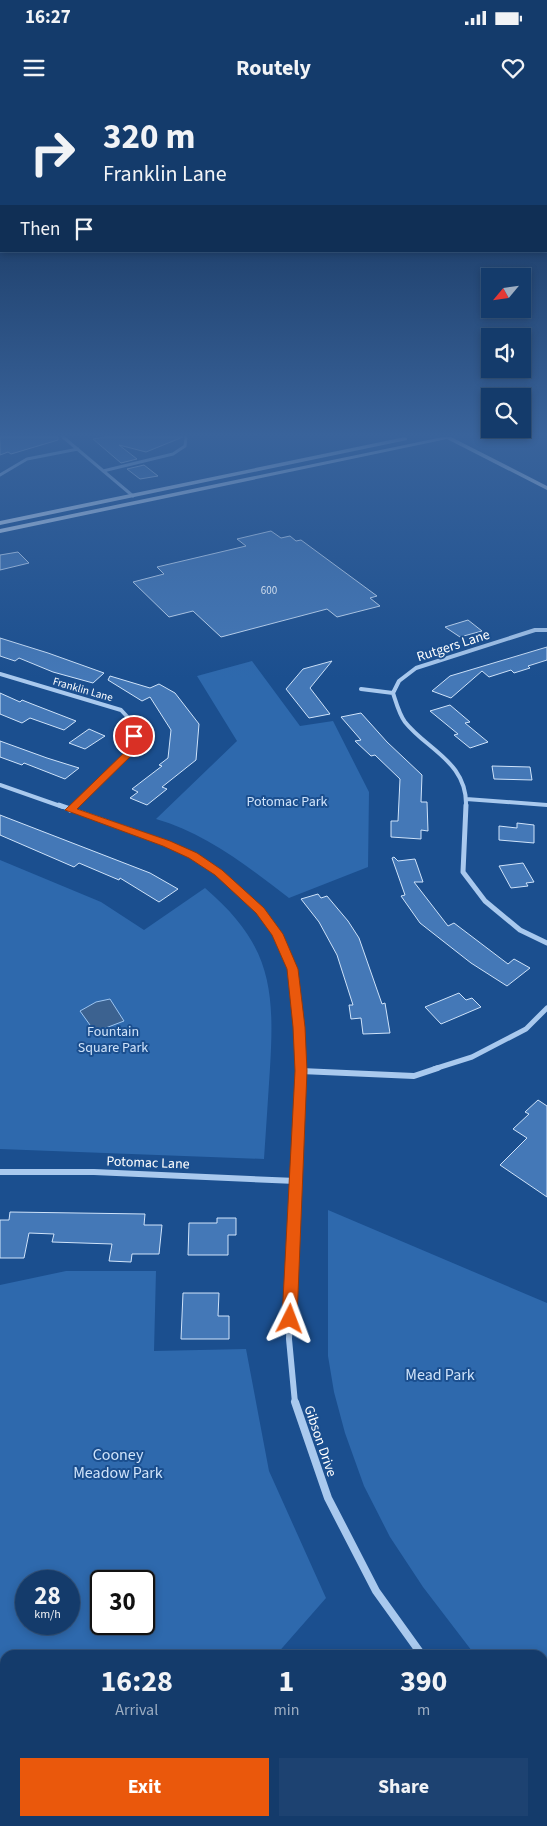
<!DOCTYPE html>
<html lang="en">
<head>
<meta charset="utf-8">
<style>
  :root { --surface:#143b6b; --page:#1d4271; --text:#f1f3f6; --muted:#9dadc1; --line:#33557e; --accent:#ea580c }
  body { margin:0; font-family:"Source Sans 3",sans-serif; background:var(--page); color:var(--text); height:100vh; display:flex; flex-direction:column; font-size:19px; white-space:nowrap }
  * { box-sizing:border-box; margin:0 }
  p { font-size:16px; color:var(--muted) }
  .icon { flex:none; width:28px; height:28px; fill:none; stroke:currentColor; stroke-width:2; stroke-linecap:round; stroke-linejoin:round }
  .map { position:relative; flex:1; overflow:hidden }
  .sheet { position:absolute; left:0px; top:1550px; width:548px; height:176px; display:flex; flex-direction:column; background:var(--surface); border-radius:15px 15px 0 0; box-shadow:0 2px 8px #0003,0 0 0 1px var(--line) }
  .sheet>* { flex:none }
  .banner { position:absolute; left:0px; top:0px; width:548px; height:152px; box-shadow:0 2px 8px #0003,0 0 0 1px var(--line); background:#143b6b; color:var(--text); overflow:hidden }
  .needle { width:32px; rotate:241deg }
  .tools { position:absolute; left:481px; top:168px; display:grid; gap:10px }
  .tools a { display:grid; place-items:center; width:50px; height:50px; border-radius:0px; background:var(--surface); box-shadow:0 2px 8px #0003,0 0 0 1px var(--line); font-size:25px }
  .speed { position:absolute; left:15px; top:1470px; display:flex; gap:10px; font-size:25px; font-weight:700; text-align:center }
  .speed>* { display:grid; place-content:center; width:65px; height:65px; border-radius:50%; background:var(--surface); box-shadow:0 2px 8px #0003,0 0 0 1px var(--line); line-height:1 }
  .speed small { font-size:12px; font-weight:400 }
  .speed .limit { border:2px solid #111; border-radius:8px; background:#fff; color:#111 }
  .pin { position:absolute; display:grid; place-items:center; width:42px; height:42px; color:#fff; margin:-21px; border:2px solid #fff; border-radius:50%; box-shadow:0 1px 5px #0007 }
  .me { position:absolute; width:55px; margin:-28px; rotate:3deg; stroke-linejoin:round; filter:drop-shadow(0 0 4px #0008) }
  .turn { display:flex; align-items:center; gap:18px; height:105px; padding:0 20px; font-size:22px }
  .turn .icon { width:65px; height:65px; stroke-width:2.5 }
  .turn b { display:block; font-size:35px; line-height:42px }
  .then { display:flex; align-items:center; height:48px; padding:0 20px; background:#0003; gap:10px; font-size:19px }
  .eta { display:flex; justify-content:space-evenly; align-items:center; height:85px; text-align:center }
  .eta b { font-size:30px; font-weight:700; line-height:35px }
  .button { display:flex; gap:10px; margin-top:auto; padding:10px 20px }
  .button a { flex:1; height:58px; border-radius:0px; background:var(--accent); color:#fff; font-size:20px; font-weight:700; line-height:58px; text-align:center }
  .button a+a { background:var(--page); color:var(--text) }
  .status { display:flex; justify-content:space-between; align-items:center; height:35px; padding:0 25px; background:var(--surface); direction:ltr }
  .status svg { height:14px; fill:currentColor }
  header { display:flex; justify-content:space-between; align-items:center; height:65px; padding:0 20px; background:var(--surface); font-size:22px; font-weight:700 }
  .map>svg:first-child { display:block }
</style>
</head>
<body>
<div class="status"><b>16:27</b><svg viewBox="0 0 49 12"><path d="M0 12V9h3v3zM5 12V6h3v6zM10 12V3h3v9zM15 12V0h3v12zM26 1h20v11H26zM47 4h2v5h-2z"/></svg></div>
<header><svg class="icon" aria-label="menu" viewBox="0 0 24 24"><path d="M4 6h16M4 12h16M4 18h16"/></svg>Routely<svg class="icon" aria-label="heart" viewBox="0 0 24 24"><path d="M12 20l-8-8c-3-5 5-10 8-4 3-6 11-1 8 4z"/></svg></header>
<div class="map">
<svg width="547" height="1726" viewBox="0 0 547 1726">
  <rect width="100%" height="100%" fill="#1b4f8f"/>
  <path fill="#2e69ad" fill-rule="evenodd" d="M252,561L300,626L333,621L369,692L368,767L289,798C249,767 205,733 156,719L237,641L197,576Z
    M0,760L101,802L144,830L205,788C270,844 275,886 270,968C268,999 266,1029 264,1059L0,1049Z
    M328,1110L547,1203V1651L542,1644V1555H475L423,1487L390,1437L364,1386L345,1333L334,1292L328,1256Z
    M66,1171H156L154,1251L246,1249L269,1371L326,1498L276,1555H5V1688L0,1680V1185ZM69,1481V1524H26V1481ZM144,1481V1524H101V1481Z"/>
  <path fill="#3c6290" stroke="#9cc4f0" d="M110,899L124,921L95,932L80,911L96,902Z"/>
  <path fill="#4478b7" stroke="#cfe3fa" d="M0,337H58V340L11,354L8,352L0,355Z
    M105,337H183L146,352L119,345L137,359L121,363L93,339Z
    M144,365L158,376L140,379L127,369Z
    M271,431L281,438L290,436L296,441L301,440L377,496L370,498L380,506L337,517L327,509L221,537L193,511L169,517L133,482L164,474L157,467L246,446L237,439Z
    M18,452L29,463L0,470V455Z
    M468,520L482,531L460,537L445,527Z
    M0,538L48,553L104,573L93,583L53,572L19,558L15,561L0,556Z
    M547,547V560L528,566L530,568L514,573L511,570L489,577L482,571L451,598L432,591L450,576Z
    M332,561L310,588L330,614L309,618L286,589L303,569Z
    M110,576L150,588L159,584L175,593L199,624L196,660L162,687L167,689L147,705L130,698L138,692L132,689L162,666L159,665L168,658L171,630L150,597L142,601L108,580Z
    M0,593L20,602L22,600L32,604L76,621L64,630L30,618L22,623L0,614Z
    M450,605L470,622L465,623L488,642L470,648L454,635L458,634L430,611Z
    M361,613L387,642L422,675L421,702H427L428,731L421,730V739L391,737V721H398L400,679L375,655L371,656L355,641L361,640L341,617Z
    M89,629L105,636L85,649L69,643Z
    M0,641L47,658L79,668L65,679L24,663L22,665L0,657Z
    M492,666L530,667L532,680L494,679Z
    M0,715L150,773L178,789L159,802L120,778L119,780L79,763L74,767L0,735Z
    M517,723L534,725V743L499,740V726L517,728Z
    M394,757L398,761L415,759L423,782H414L448,826L454,823L508,864L514,859L530,868L507,886L471,863L420,823L401,796L405,795L392,758Z
    M523,763L534,782L526,783L528,786L511,788L499,766Z
    M318,794L321,798L327,796L348,821L359,838L382,904L385,903L390,933L363,934L361,918L351,919L349,905H353L337,855L319,822L301,799Z
    M459,893L466,900L472,898L481,907L441,924L425,907Z
    M538,1000L547,1006V1097L500,1065L527,1038L513,1029L529,1014L525,1012Z
    M10,1112L145,1114L144,1125H162L159,1154H132L131,1162L109,1161L112,1144L52,1142L54,1134L29,1133L24,1158H0V1120H9Z
    M217,1118H236V1135H228V1155H188L189,1123H217Z
    M183,1193H219L218,1216H229V1239H181Z"/>
  <g fill="none" stroke-linecap="round" stroke-linejoin="round">
    <path stroke="#a9c9ee" stroke-width="3" d="M63,337L133,396
      M103,371L173,354L185,346L186,337
      M0,375L27,359L78,349"/>
    <path stroke="#a9c9ee" stroke-width="4" d="M0,574L121,610L134,624L135,647L73,707
      M361,589L393,593
      M0,685L63,707
      M466,699L547,705
      M466,707C468,662 427,650 405,622C399,614 396,602 393,593L399,581L416,568L535,530H547"/>
    <path stroke="#a9c9ee" stroke-width="5" d="M59,705L167,743L193,755L219,773L260,810L277,834L293,869L301,952V969
      M466,705L463,772L485,801L520,830L547,843
      M70,710L75,705
      M434,969L472,957L526,929L547,908"/>
    <path stroke="#a9c9ee" stroke-width="6" d="M301,971L414,976L438,968
      M0,1072H94L296,1081
      M295,1303L289,1239L301,968"/>
    <path stroke="#a9c9ee" stroke-width="8" d="M295,1302L328,1398L376,1491L422,1555
      M542,1712L547,1717
      M374,1726L380,1721"/>
    <path fill="#d6e6fa" fill-rule="evenodd" d="M405,337L407,338V340L0,425V421Z
      M443,337H451L547,386V390L447,339L0,433V429Z"/>
  </g>
  <linearGradient id="sky" x2="0" y2="1"><stop stop-color="#0f2b4f"/><stop offset="0.58" stop-color="#39639b"/><stop offset="1" stop-color="#39639b" stop-opacity="0"/></linearGradient>
  <rect width="547" height="578" fill="url(#sky)"/>
  <path fill="#ea580c" stroke="#983908" d="M134,633L139,636L138,649L77,709L170,741L197,753L222,770L264,808L283,834L298,869L305,927L307,971L297,1219L295,1224L290,1226L285,1224L282,1219L295,971L293,927L287,869L272,835L256,813L215,775L189,758L163,746L65,710L130,647V636Z"/>
  <g text-anchor="middle" stroke-width="4" stroke-linejoin="round" paint-order="stroke">
    <g font-size="11" fill="#d0dded">
      <text x="269" y="494">600</text>
    </g>
    <g font-size="11" fill="#fff" stroke="#1b4f8f">
      <text transform="translate(83 589) rotate(16)" y="4">Franklin Lane</text>
    </g>
    <g font-size="14" fill="#fff" stroke="#1b4f8f">
      <text transform="translate(453 545) rotate(-18)" y="5">Rutgers Lane</text>
      <text transform="translate(148 1062) rotate(2)" y="5">Potomac Lane</text>
      <text transform="translate(321 1341) rotate(71)" y="5">Gibson Drive</text>
    </g>
    <g font-size="14" fill="#cfe3fa" stroke="#1b4f8f">
      <text x="287" y="706">Potomac Park</text>
      <text x="113" y="936">Fountain<tspan x="113" dy="16">Square Park</tspan></text>
    </g>
    <g font-size="16" fill="#cfe3fa" stroke="#1b4f8f">
      <text x="440" y="1280">Mead Park</text>
      <text x="118" y="1360">Cooney<tspan x="118" dy="18">Meadow Park</tspan></text>
    </g>
  </g>
</svg>
<div class="tools">
<a><svg class="needle" viewBox="-14 -14 28 28"><path d="M0-13l5 13h-10z" fill="#e53935"/><path d="M0 13l5-13h-10z" fill="#9dadc1"/></svg></a>
<a><svg class="icon" aria-label="sound" viewBox="0 0 24 24"><path d="M4 9h4l5-4v14l-5-4H4zM17 9q2 3 0 6"/></svg></a>
<a><svg class="icon" aria-label="search" viewBox="0 0 24 24"><circle cx="10" cy="10" r="6"/><path d="M15 15l6 6"/></svg></a>
</div>
<div class="speed"><div>28<small>km/h</small></div><div class="limit">30</div></div>
<div class="pin" style="left:134px;top:636px;background:#d93025"><svg class="icon" aria-label="arrive" viewBox="0 0 24 24"><path d="M6 21V4h12l-3 4 3 4H6"/></svg></div>
<svg class="me" style="left:290px;top:1219px" viewBox="-20 -20 40 40"><path d="M0-17L14 15 0 8-14 15z" fill="#ea580c" stroke="#fff" stroke-width="4"/></svg>
<div class="banner">
<div class="turn"><svg class="icon" aria-label="right" viewBox="0 0 24 24"><path d="M7 20v-9h11M14 6l5 5-5 5"/></svg><div><b>320 m</b>Franklin Lane</div></div>
<div class="then">Then<svg class="icon" aria-label="arrive" viewBox="0 0 24 24"><path d="M6 21V4h12l-3 4 3 4H6"/></svg></div>
</div>
<section class="sheet">
<div class="eta">
<div><b>16:28</b><p>Arrival</p></div>
<div><b>1</b><p>min</p></div>
<div><b>390</b><p>m</p></div>
</div>
<div class="button"><a>Exit</a><a>Share</a></div>
</section>
</div>
</body>
</html>
